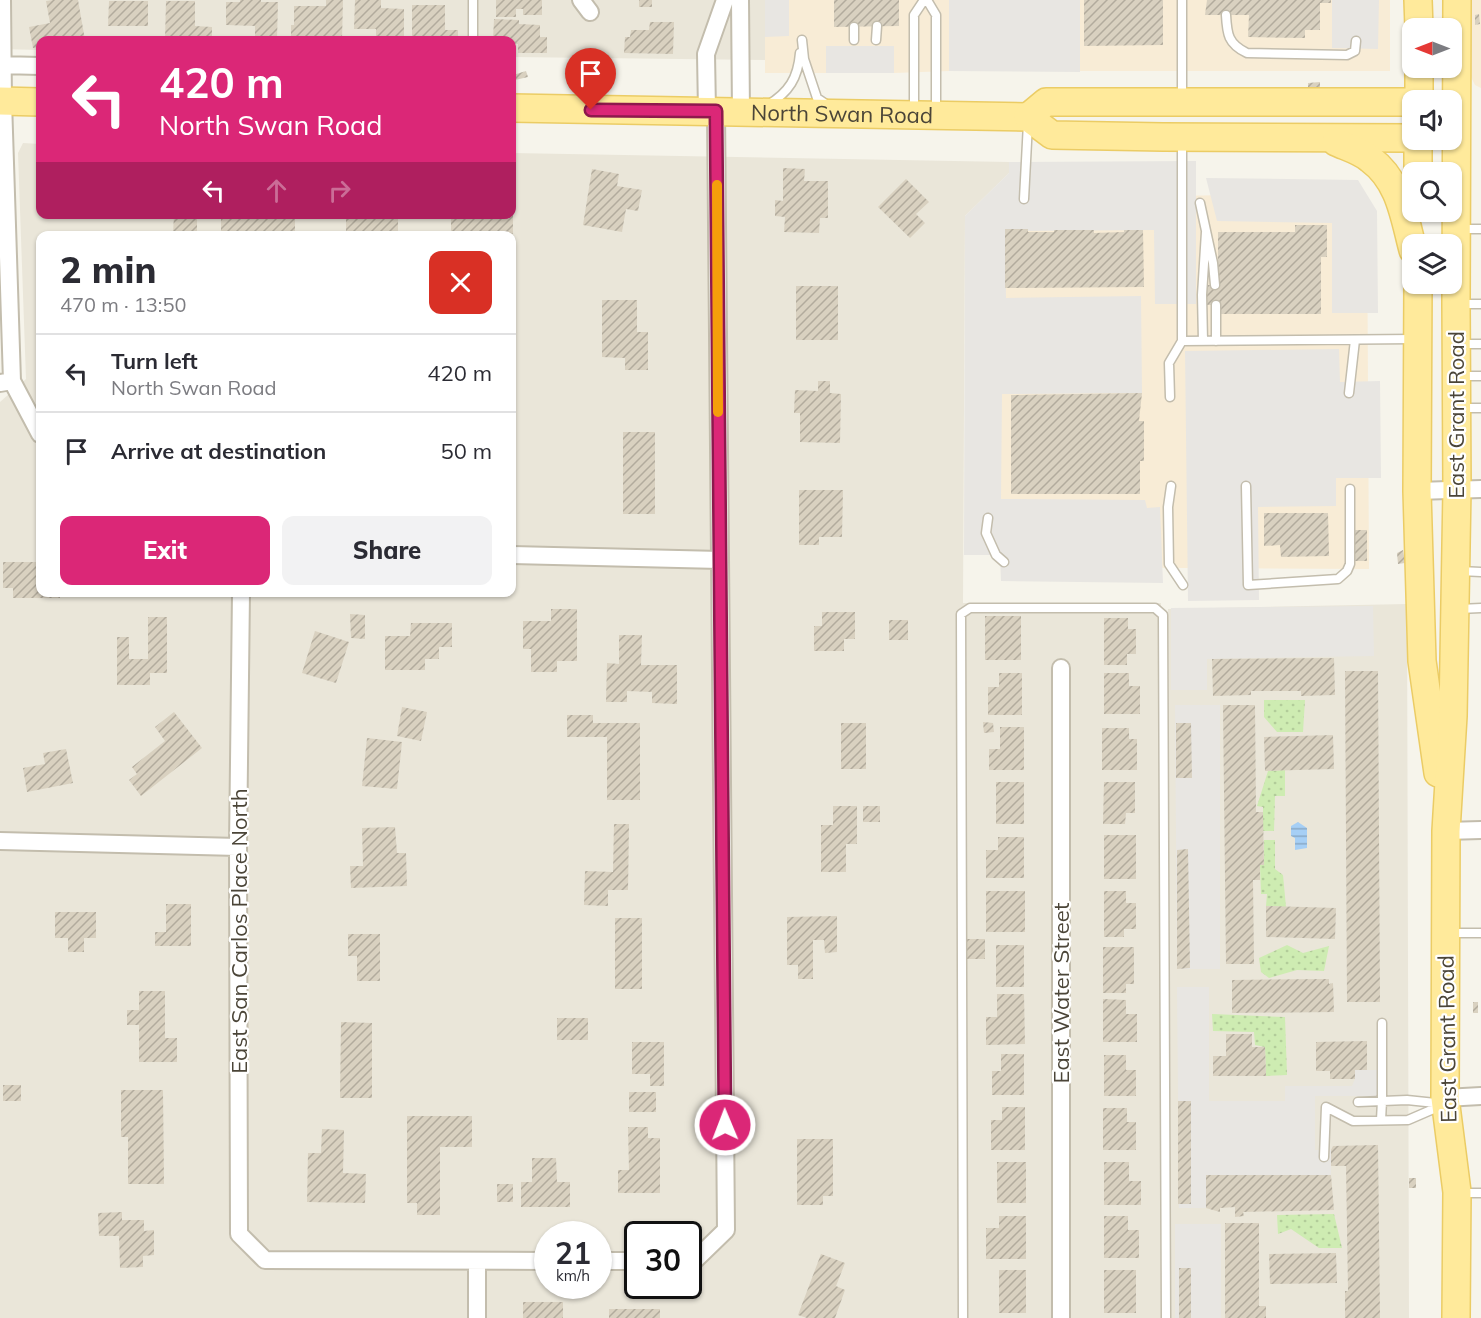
<!DOCTYPE html>
<html lang="en">
<head>
<meta charset="utf-8">
<style>
  :root { --surface:#fff; --page:#f2f2f3; --text:#2b2b33; --muted:#7c7c81; --line:#e1e1e2; --accent:#db2777 }
  body { margin:0; font-family:Mulish,sans-serif; background:var(--page); color:var(--text); height:100vh; display:flex; flex-direction:column; font-size:22px; white-space:nowrap }
  * { box-sizing:border-box; margin:0 }
  p { font-size:20px; color:var(--muted) }
  .icon { flex:none; width:33px; height:33px; fill:none; stroke:currentColor; stroke-width:2; stroke-linecap:round; stroke-linejoin:round }
  .map { position:relative; flex:1; overflow:hidden }
  .side { position:absolute; left:36px; top:231px; width:480px; height:366px; display:flex; flex-direction:column; background:var(--surface); border-radius:12px; box-shadow:0 2px 4px #0004 }
  .side>* { flex:none }
  .guide { position:absolute; left:36px; top:36px; width:480px; height:183px; border-radius:12px; box-shadow:0 2px 4px #0004; background:#db2777; color:#fff; overflow:hidden }
  .needle { width:39px; rotate:270deg }
  .fabs { position:absolute; left:1402px; top:18px; display:grid; gap:12px }
  .fabs a { display:grid; place-items:center; width:60px; height:60px; border-radius:12px; background:var(--surface); box-shadow:0 2px 4px #0004; font-size:30px }
  .speed { position:absolute; left:534px; top:1221px; display:flex; gap:12px; font-size:30px; font-weight:700; text-align:center }
  .speed>* { display:grid; place-content:center; width:78px; height:78px; border-radius:50%; background:var(--surface); box-shadow:0 2px 4px #0004; line-height:1 }
  .speed small { font-size:15px; font-weight:400 }
  .speed .limit { border:3px solid #111; border-radius:9px; background:#fff; color:#111 }
  .pin { position:absolute; display:grid; place-items:center; width:51px; height:51px; color:#fff; margin:-62px -26px; border-radius:50% 50% 50% 0; rotate:-45deg; box-shadow:0 0 6px #0007 }
  .pin .icon { rotate:45deg }
  .me { position:absolute; width:66px; margin:-33px; rotate:359deg; stroke-linejoin:round; filter:drop-shadow(0 0 4px #0008) }
  .turn { display:flex; align-items:center; gap:21px; height:126px; padding:0 24px; font-size:27px }
  .turn .icon { width:78px; height:78px; stroke-width:2.5 }
  .turn b { display:block; font-size:42px; line-height:51px }
  .lanes { display:flex; align-items:center; height:57px; padding:0 24px; background:#0003; justify-content:center; gap:30px; direction:ltr }
  .lanes .off { opacity:.35 }
  .round { display:grid; place-items:center; flex:none; width:63px; height:63px; border-radius:12px; background:var(--page) }
  .overview { display:flex; align-items:center; justify-content:space-between; height:102px; padding:0 24px }
  h1 { font-size:36px; font-weight:800; line-height:45px }
  .cta { display:flex; gap:12px; margin-top:auto; padding:12px 24px }
  .cta a { flex:1; height:69px; border-radius:12px; background:var(--accent); color:#fff; font-size:24px; font-weight:800; line-height:69px; text-align:center }
  .cta a+a { background:var(--page); color:var(--text) }
  ul { padding:0; list-style:none }
  li { display:flex; align-items:center; gap:18px; height:78px; padding:0 24px; border-top:2px solid var(--line) }
  li div { flex:1 }
  li b { display:block; font-size:22px }
  li em { font-style:normal }
  .map>svg:first-child { display:block }
</style>
</head>
<body>
<div class="map">
<svg width="1481" height="1318" viewBox="0 0 1481 1318">
  <defs>
    <pattern id="grass-dots" width="8" height="8" patternUnits="userSpaceOnUse" patternTransform="scale(1.5)"><rect width="8" height="8" fill="#ceecb2"/><path d="M2 2h.1M6 6h.1" fill="none" stroke="#b2cc9a" stroke-width="1.8" stroke-linecap="round"/></pattern>
    <pattern id="water-rules" width="6" height="5" patternUnits="userSpaceOnUse" patternTransform="scale(1.5)"><rect width="6" height="5" fill="#a6cff5"/><path d="M0 2.5h6" fill="none" stroke="#89aac7"/></pattern>
    <pattern id="building-hatch" width="6" height="6" patternUnits="userSpaceOnUse" patternTransform="scale(1.5)"><rect width="6" height="6" fill="#d9d1c0"/><path d="M-1 1l2-2M0 6l6-6M5 7l2-2" fill="none" stroke="#b2ab9d"/></pattern>
  </defs>
  <rect width="100%" height="100%" fill="#f6f4eb"/>
  <path fill="#eae6d9" fill-rule="evenodd" d="M0,0H765V60L512,57V40H40V50L0,49Z
    M23,143L40,144V214H512V153L1009,162V173L965,216L963,603H1161L1163,1318H0V402L26,379L18,153ZM40,236H512V592H40ZM548,1234H598V1286H548ZM638,1234H688V1286H638Z
    M1407,604L1409,1318H1170L1168,609Z"/>
  <path fill="#f8ecd6" d="M765,0H1390V71H949L894,73H765Z
    M1470,0H1481V88L1475,85L1470,75Z
    M1352,193L1367,206L1369,569L1007,567L977,524L1000,199Z"/>
  <path fill="url(#grass-dots)" d="M1264,700H1305L1303,732H1277L1264,717Z
    M1285,770V796H1275L1274,831H1263V807L1257,806L1268,771Z
    M1264,840H1275V869L1283,875L1286,907L1266,906L1267,894H1261L1260,865L1264,864Z
    M1287,945L1303,953L1329,946L1324,971L1297,970L1269,978L1261,972L1259,958Z
    M1212,1014L1285,1017L1287,1075L1266,1076L1265,1047L1255,1045L1254,1032L1213,1031Z
    M1334,1214L1342,1248H1319L1291,1229L1278,1234L1277,1215Z"/>
  <path fill="#e8e6e2" d="M765,0H789V36L765,37Z
    M949,0H1080V72L949,71Z
    M1332,0H1379L1378,49L1332,48Z
    M826,46H894V73H826Z
    M1196,161V304H1155L1154,230L1005,231L1006,298L1141,296L1142,393L1002,394L1001,499L1145,500L1147,508L1160,507L1163,583L1001,581L1000,555H964L965,216L1009,173V162Z
    M1206,178L1358,180L1377,211L1378,313H1332V223L1217,221Z
    M1339,349L1340,382L1380,381L1381,478H1336V506L1258,507L1259,600L1188,601L1185,351Z
    M1373,606L1374,656L1207,659V690H1171V608Z
    M1175,705H1220V969H1177Z
    M1177,987H1209V1101H1285V1086H1352L1355,1079V1070H1377V1096H1315V1150H1331V1175H1207L1206,1208H1179Z
    M1175,1224H1221V1318H1175Z"/>
  <path fill="url(#water-rules)" d="M1298,822L1307,828V848L1295,850V838L1291,836V826Z"/>
  <path fill="url(#building-hatch)" d="M53,0H78L85,40H40V47L33,48L29,27L50,23L46,1Z
    M240,0H261V2H278L277,39H255V26L226,25V2H240Z
    M326,0H343L342,40H291V25H294V6H326Z
    M355,0H381V8L404,9V40H376V29H354Z
    M496,0H542V15H523V9H516V17H496Z
    M639,0H652V7H639Z
    M834,0H899V26L834,27Z
    M1084,0H1163V45L1084,46Z
    M1207,0H1331V3H1320V30H1305V38L1248,37L1249,15H1205Z
    M109,1H148V26H108Z
    M166,1H195V26L212,27V40H165Z
    M412,5H445V30H458V40H412Z
    M1479,14L1480,24L1475,25V15Z
    M494,19L519,20V24L540,25V37H547V53H518V44H512V40H493Z
    M650,22H674L673,54L624,53L625,37H630L631,30H649Z
    M526,71L528,77L515,80L513,75Z
    M1320,82V87H1308V83Z
    M783,168L805,169L804,181H828V218H820L819,233L784,232L785,217L775,216V200L783,201Z
    M592,169L619,174L617,186L642,190L638,211L626,209L622,232L583,225Z
    M906,179L929,202L916,214L925,223L910,238L878,207Z
    M174,214H197V234H173Z
    M221,214H295V236H221Z
    M346,214H398V234H386V236H358V233H346Z
    M451,214H513V234L451,236Z
    M1295,225H1327V257H1321V314H1218V305H1206V285H1218V232H1295Z
    M1005,229H1028V232H1054V230H1094V233L1124,232V230H1143L1144,287L1005,288Z
    M796,286H838V340H796Z
    M602,300H637V332H648V370H625V358L602,357Z
    M818,381H830V393L841,394L840,443L800,442V413H794L795,390L818,391Z
    M1142,393L1139,421H1144V461H1140V494H1011V395Z
    M623,432H655V514H623Z
    M799,490H843L842,537H819V545H799Z
    M1264,513H1328L1329,556L1281,557L1280,545L1264,546Z
    M1351,530H1367V561H1352Z
    M1403,550L1405,563L1398,564L1397,553Z
    M3,562H40V592H60V598H13V588H3Z
    M551,609H577V661H557V672H531V649H523V621H551Z
    M822,612H855V639H844V651H814V626H822Z
    M350,614L365,615V639L351,638Z
    M985,616H1021V660H985Z
    M148,617H167V673H150V685H117V637H129V659H148Z
    M1104,618H1128V629H1136V654H1127V665H1104Z
    M889,620H908V640H889Z
    M411,623H452V647H439V659H425V670H385V636H410Z
    M315,631L349,642L336,683L302,673Z
    M619,635H642L641,665H677V704L652,703V692L627,691V702H606L607,663L619,664Z
    M1334,658L1335,695L1301,696V691H1251V695L1213,696L1212,659Z
    M1345,671H1378L1380,1002H1347Z
    M999,673H1022V715H988V687H999Z
    M1104,673H1129V686H1140V714H1104Z
    M1223,705H1255L1256,812H1263L1264,865H1260V880H1253L1254,964H1226Z
    M402,707L427,712L421,741L397,736Z
    M174,712L202,748L141,796L129,780L137,774L132,767L165,741L155,727Z
    M567,715H593V723H640V800H607V737H567Z
    M983,722L993,723L994,732L984,733Z
    M841,723H866V769H841Z
    M1176,723H1191L1192,778H1176Z
    M1000,727H1024V770H989V749H1000Z
    M1102,728H1129V739H1137V770H1102Z
    M1333,735L1334,769L1265,771L1264,737Z
    M367,738L402,742L397,789L362,786Z
    M66,749L73,783L27,792L23,768L45,764L43,753Z
    M996,782H1024V824H996Z
    M1104,782H1135V813H1126L1125,824H1103Z
    M833,806H857V844H846V872H821V825H833Z
    M863,806H880V822H863Z
    M614,824H629L628,890H608V906L584,905L585,871L613,872Z
    M395,827L397,853H406L407,886L351,888L350,866H363L362,828Z
    M1104,835H1136V879H1104Z
    M998,837H1024V878H986V850H998Z
    M1188,849L1190,968L1177,969V850Z
    M986,891H1025V932H986Z
    M1104,891H1126V903H1136V929H1124V937H1104Z
    M166,904H191V946H155V932H166Z
    M1266,906L1336,908L1335,939L1266,937Z
    M55,912H96V938H84V952H68V938H55Z
    M837,916V952L825,953L824,940H813V979H798V965H787V917Z
    M615,918H642V989H615Z
    M348,934H380V981H357V956H348Z
    M966,939H985V959H966Z
    M996,945H1024V987H996Z
    M1103,947H1134V984H1126V993H1103Z
    M1329,979V984L1333,983L1334,1012L1232,1013V980Z
    M139,991H165V1038H177V1062H139V1025H127V1010H139Z
    M997,994H1024L1025,1044L986,1045V1017H997Z
    M1103,999L1126,1000V1014H1137V1042H1103Z
    M1473,1002H1478V1013H1473Z
    M557,1018H588V1040H557Z
    M341,1022L372,1023V1098H340Z
    M1226,1034H1252V1047H1265L1266,1076H1213V1056H1226Z
    M1367,1041V1070H1355V1079H1330V1071H1316V1042Z
    M632,1042H664V1086H650V1074H632Z
    M1001,1054H1024V1095H992V1071H1001Z
    M1104,1055H1126V1070H1136V1096H1104Z
    M3,1085H21V1101H3Z
    M121,1090H163L164,1184H128V1137H121Z
    M629,1092H656V1112H629Z
    M1178,1101H1191V1204H1178Z
    M1002,1107H1025V1150H991V1120H1002Z
    M1103,1108H1127V1122H1136V1150H1103Z
    M407,1116H472V1147H440V1215H417V1203H407Z
    M628,1127H648V1138H660V1193H618V1170H629Z
    M322,1129L344,1130L343,1173L366,1174L365,1203L307,1202L308,1153H321Z
    M797,1139H833V1196H823V1205H797Z
    M1378,1145L1380,1318H1345V1291H1348L1346,1166H1331V1150L1333,1146Z
    M532,1158H556L557,1182H570V1207H521V1182H532Z
    M997,1162H1026V1203H997Z
    M1104,1162H1129V1181H1141V1205H1104Z
    M1206,1175H1331L1334,1210L1243,1212L1244,1216L1235,1217V1207L1220,1208V1212L1206,1208Z
    M1409,1178H1416V1188H1409Z
    M497,1184H513V1202H497Z
    M122,1212V1220H144V1231L154,1230V1255L143,1256V1267L120,1268L119,1236H99L98,1213Z
    M999,1216H1026V1259H986V1228H999Z
    M1104,1216H1128V1230H1139V1258H1104Z
    M1225,1223H1259V1306H1266V1318H1225Z
    M1336,1253L1337,1283L1270,1284L1269,1254Z
    M821,1254L845,1263L836,1286L845,1290L835,1318H807L798,1315Z
    M1179,1268H1191V1318H1179Z
    M999,1270H1026V1313H999Z
    M1104,1270H1136V1313H1104Z
    M523,1302H563V1318H523Z
    M609,1309H660V1318H609Z"/>
  <g fill="none" stroke-linecap="round" stroke-linejoin="round">
    <g stroke="#c3bdad" stroke-width="11">
      <path id="lane" d="M473,0V40
        M927,0L936,15V111
        M1182,0V98
        M1226,15C1227,34 1228,44 1247,53L1347,55L1355,51L1356,41
        M854,27V40
        M802,40L804,59L817,98L829,106
        M876,40L877,26
        M768,105C789,92 798,78 800,53
        M914,111V15L924,0
        M1024,199L1028,123
        M1200,203L1213,263L1215,285
        M1460,229H1481
        M1459,304H1481
        M1216,305V341
        M1182,341L1415,339
        M1203,341L1202,295L1206,232
        M1460,344H1481
        M1459,376H1481
        M1349,393L1355,340
        M1170,397L1169,363L1182,341V141
        M1460,408H1481
        M1171,486L1168,507L1169,564L1183,585
        M1246,486L1248,585L1338,579L1347,571L1350,564V489
        M988,518L986,533L996,555L1004,562
        M1460,571L1481,572
        M1459,609L1481,608
        M1449,933H1481
        M1381,1120L1382,1101V1023
        M1324,1157L1326,1107L1353,1121L1408,1120L1445,1104L1407,1100L1358,1102
        M1460,1193H1481
        M963,1318L961,614L970,608H1155L1163,615L1166,1318"/>
    </g>
    <g stroke="#c3bdad" stroke-width="20">
      <path id="street" d="M2,0L3,101L12,381
        M581,0L590,12
        M740,0L741,112
        M0,65L40,66
        M707,111L706,54L725,0
        M0,383L12,381L40,434
        M1417,491L1481,489
        M512,555L720,560
        M241,592L238,847L239,1234L265,1260L548,1261
        M1446,831L1481,830
        M0,841L238,847
        M1445,1098L1481,1096
        M477,1261V1318
        M598,1261H638
        M688,1261H694L726,1230L716,111
        M1061,1318V668"/>
    </g>
    <g stroke="#ebcc65" stroke-width="30">
      <g id="primary">
        <path d="M1418,0L1419,28"/>
        <path d="M1419,68V100"/>
        <path d="M0,101L40,102"/>
        <path id="s1" d="M512,108L1028,117L1052,135L1163,137L1413,138"/>
        <path d="M1028,117L1046,102H1413"/>
        <path d="M1418,140V172"/>
        <path d="M1336,142C1347,147 1361,151 1370,159C1400,181 1404,216 1413,250"/>
        <path d="M1418,284L1417,491L1422,661L1438,773"/>
        <path d="M1456,1318L1457,1192L1445,1098L1446,831L1453,716L1457,489L1456,304L1457,0"/>
      </g>
    </g>
    <use href="#lane" stroke="#fff" stroke-width="8"/>
    <use href="#street" stroke="#fff" stroke-width="16"/>
    <use href="#primary" stroke="#ffea9b" stroke-width="27"/>
  </g>
  <g fill="none" stroke-linecap="round" stroke-linejoin="round">
    <g stroke="#8e194d" stroke-width="15">
      <path id="route" d="M591,110L716,111L725,1125"/>
    </g>
    <use href="#route" stroke="#db2777" stroke-width="10"/>
    <path stroke="#f59e0b" stroke-width="10" d="M717,185L718,412"/>
  </g>
  <g text-anchor="middle" stroke-width="4.5" stroke-linejoin="round" paint-order="stroke">
    <g font-size="22" fill="#4b4538" stroke="#fff">
      <text dy="8" stroke="none"><textPath href="#s1" startOffset="330">North Swan Road</textPath></text>
      <text transform="translate(1456 415) rotate(-90)" y="8">East Grant Road</text>
      <text transform="translate(239 931) rotate(-90)" y="8">East San Carlos Place North</text>
      <text transform="translate(1061 993) rotate(-90)" y="8">East Water Street</text>
      <text transform="translate(1447 1039) rotate(-91)" y="8">East Grant Road</text>
    </g>
  </g>
</svg>
<div class="fabs">
<a><svg class="needle" viewBox="-14 -14 28 28"><path d="M0-13l5 13h-10z" fill="#e53935"/><path d="M0 13l5-13h-10z" fill="#7c7c81"/></svg></a>
<a><svg class="icon" aria-label="sound" viewBox="0 0 24 24"><path d="M4 9h4l5-4v14l-5-4H4zM17 9q2 3 0 6"/></svg></a>
<a><svg class="icon" aria-label="search" viewBox="0 0 24 24"><circle cx="10" cy="10" r="6"/><path d="M15 15l6 6"/></svg></a>
<a><svg class="icon" aria-label="layers" viewBox="0 0 24 24"><path d="M12 4l9 5-9 5-9-5zM3 14l9 5 9-5"/></svg></a>
</div>
<div class="speed"><div>21<small>km/h</small></div><div class="limit">30</div></div>
<div class="pin" style="left:591px;top:110px;background:#d93025"><svg class="icon" aria-label="arrive" viewBox="0 0 24 24"><path d="M6 21V4h12l-3 4 3 4H6"/></svg></div>
<svg class="me" style="left:725px;top:1125px" viewBox="-20 -20 40 40"><circle r="17" fill="#db2777" stroke="#fff" stroke-width="3"/><path d="M0-11L8 9 0 5-8 9z" fill="#fff"/></svg>
<div class="guide">
<div class="turn"><svg class="icon" aria-label="left" viewBox="0 0 24 24"><path d="M17 20v-9H6M10 6l-5 5 5 5"/></svg><div><b>420 m</b>North Swan Road</div></div>
<div class="lanes"><svg class="icon" aria-label="left" viewBox="0 0 24 24"><path d="M17 20v-9H6M10 6l-5 5 5 5"/></svg><svg class="icon off" aria-label="ahead" viewBox="0 0 24 24"><path d="M12 20V5M6 11l6-6 6 6"/></svg><svg class="icon off" aria-label="right" viewBox="0 0 24 24"><path d="M7 20v-9h11M14 6l5 5-5 5"/></svg></div>
</div>
<section class="side">
<div class="overview"><div><h1>2 min</h1><p>470 m · 13:50</p></div><a class="round" style="background:#d93025;color:#fff"><svg class="icon" aria-label="close" viewBox="0 0 24 24"><path d="M6 6l12 12M18 6L6 18"/></svg></a></div>
<ul>
<li><svg class="icon" aria-label="left" viewBox="0 0 24 24"><path d="M17 20v-9H6M10 6l-5 5 5 5"/></svg><div><b>Turn left</b><p>North Swan Road</p></div><em>420 m</em></li>
<li><svg class="icon" aria-label="arrive" viewBox="0 0 24 24"><path d="M6 21V4h12l-3 4 3 4H6"/></svg><div><b>Arrive at destination</b></div><em>50 m</em></li>
</ul>
<div class="cta"><a>Exit</a><a>Share</a></div>
</section>
</div>
</body>
</html>
